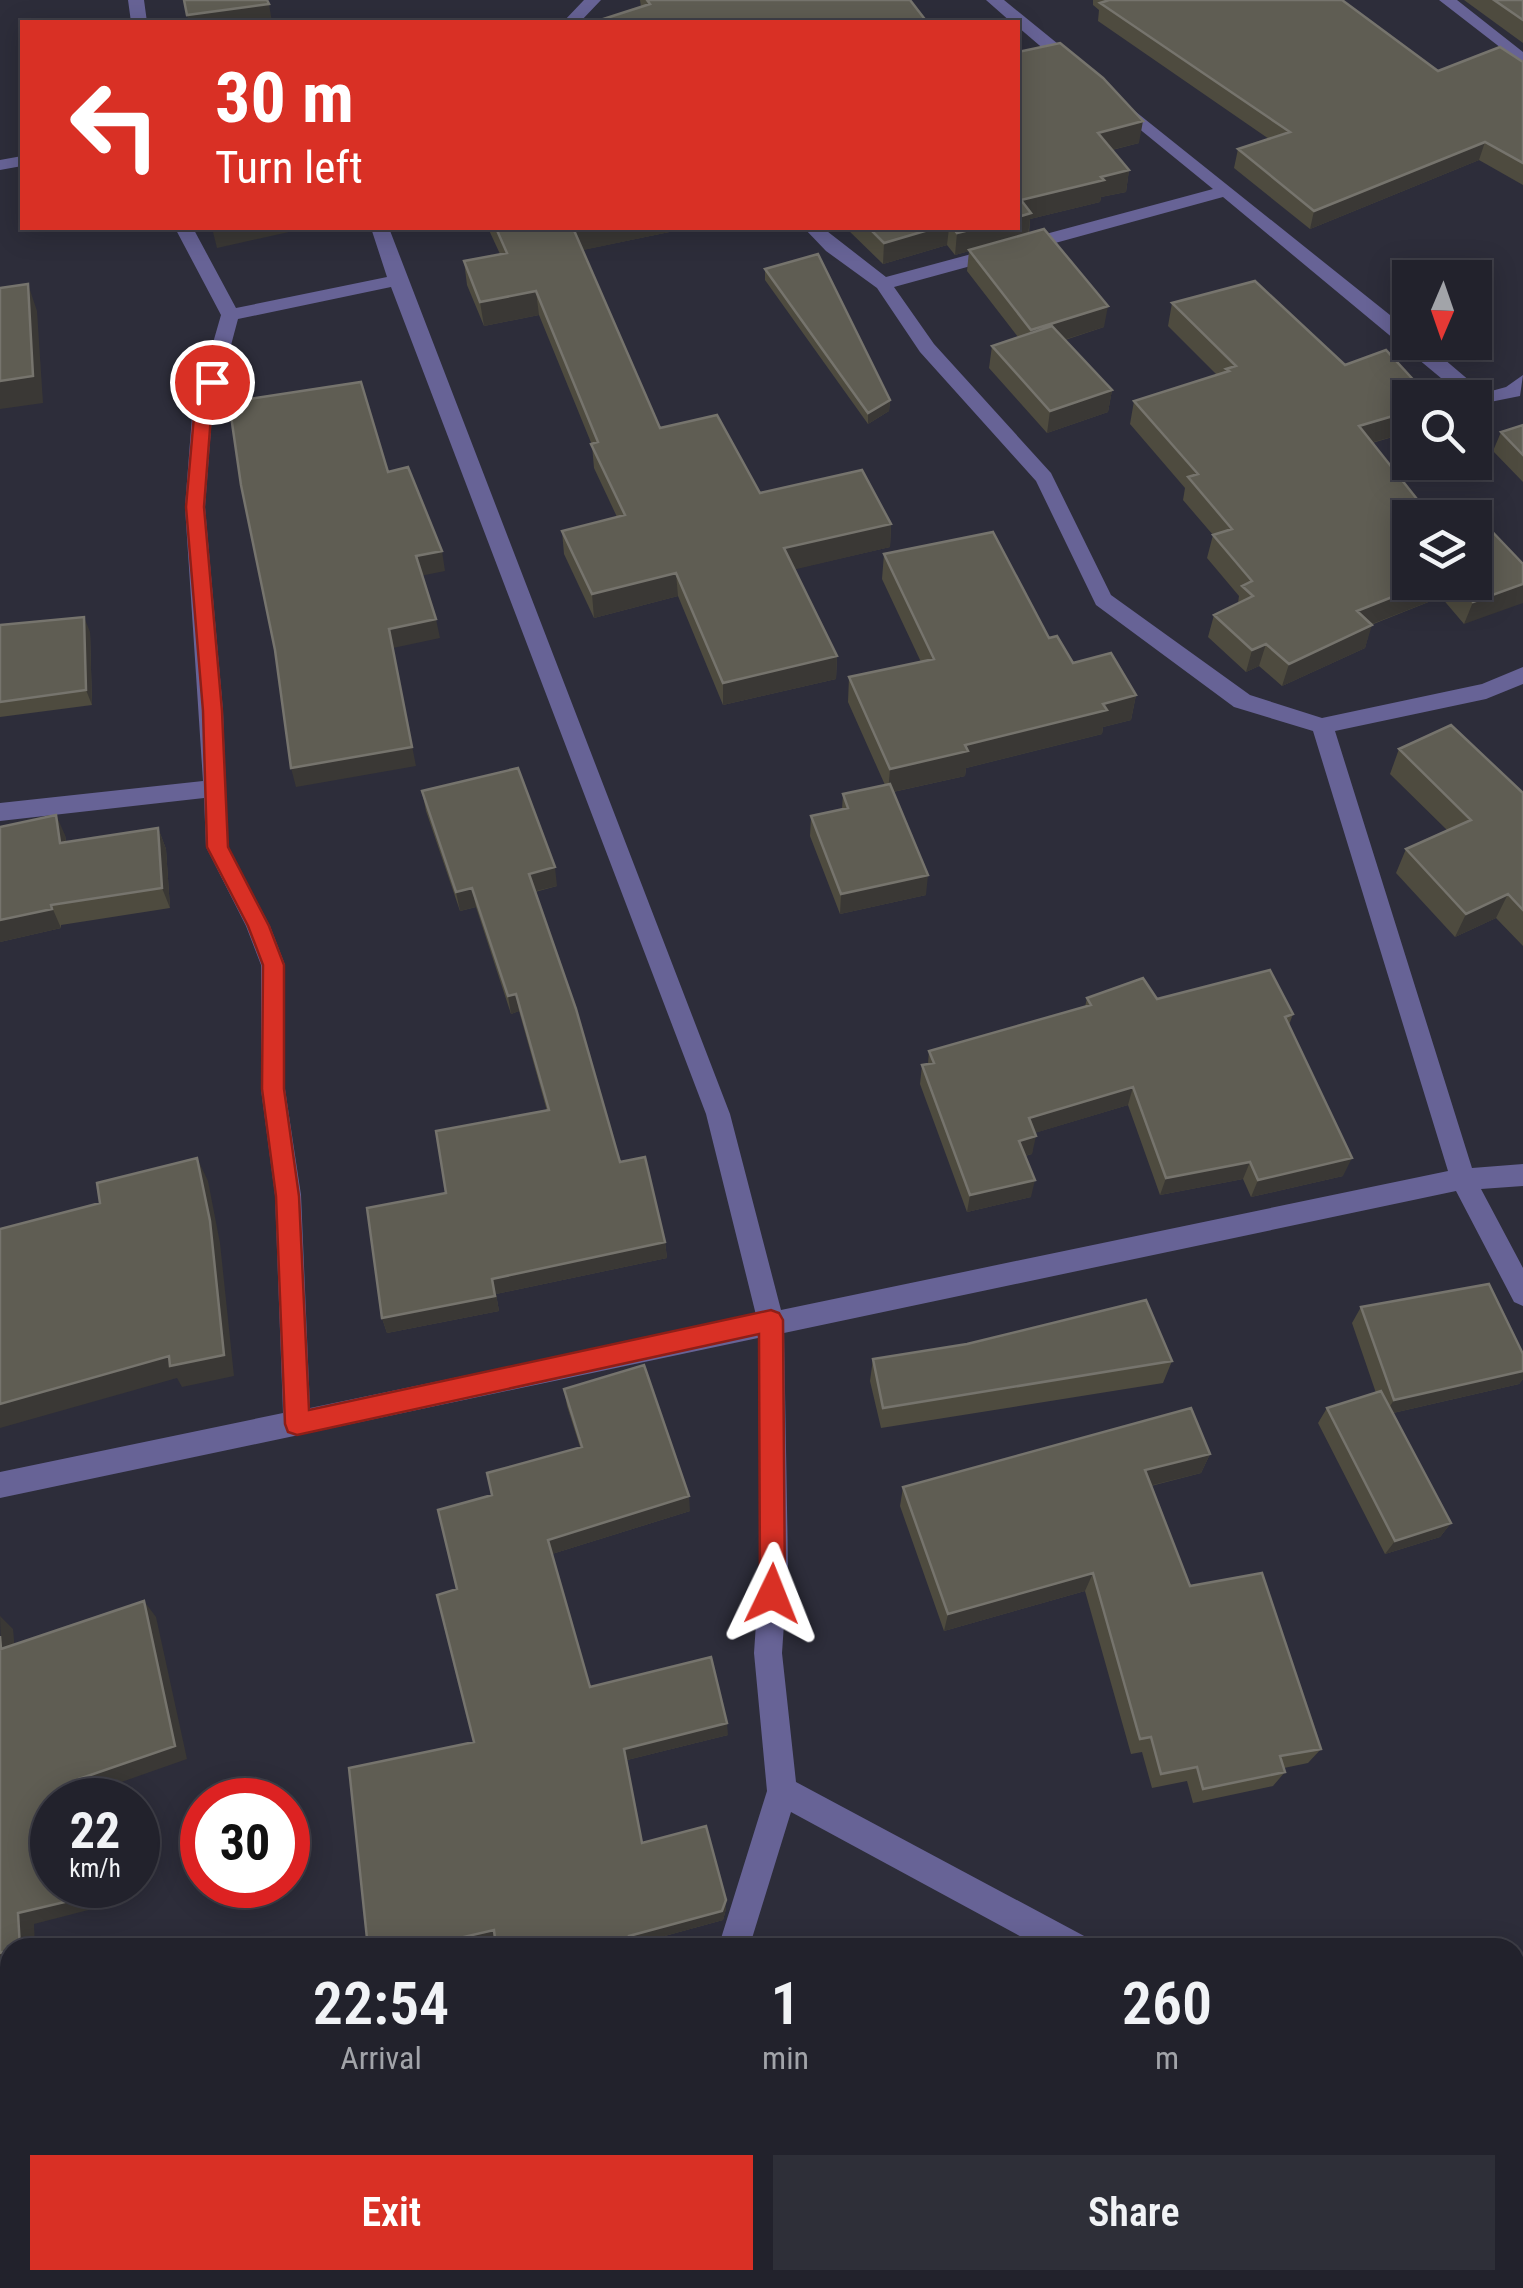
<!DOCTYPE html>
<html lang="en">
<head>
<meta charset="utf-8">
<style>
  :root { --surface:#22222c; --page:#2e2f38; --text:#f1f3f6; --muted:#a2a4a9; --line:#3f3f48; --accent:#d93025 }
  body { margin:0; font-family:"Roboto Condensed",sans-serif; background:var(--page); color:var(--text); height:100vh; display:flex; flex-direction:column; font-size:38px; white-space:nowrap }
  * { box-sizing:border-box; margin:0 }
  p { font-size:32px; color:var(--muted) }
  .icon { flex:none; width:55px; height:55px; fill:none; stroke:currentColor; stroke-width:2; stroke-linecap:round; stroke-linejoin:round }
  .map { position:relative; flex:1; overflow:hidden }
  .drawer { position:absolute; left:0px; top:1938px; width:1525px; height:352px; display:flex; flex-direction:column; background:var(--surface); border-radius:30px 30px 0 0; box-shadow:0 5px 25px #0003,0 0 0 2px var(--line) }
  .drawer>* { flex:none }
  .banner { position:absolute; left:20px; top:20px; width:1000px; height:210px; border-radius:0px; box-shadow:0 5px 25px #0003,0 0 0 2px var(--line); background:#d93025; color:#fff; overflow:hidden }
  .needle { width:65px; rotate:182deg }
  .buttons { position:absolute; left:1392px; top:260px; display:grid; gap:20px }
  .buttons a { display:grid; place-items:center; width:100px; height:100px; border-radius:0px; background:var(--surface); box-shadow:0 5px 25px #0003,0 0 0 2px var(--line); font-size:50px }
  .speed { position:absolute; left:30px; top:1778px; display:flex; gap:20px; font-size:50px; font-weight:700; text-align:center }
  .speed>* { display:grid; place-content:center; width:130px; height:130px; border-radius:50%; background:var(--surface); box-shadow:0 5px 25px #0003,0 0 0 2px var(--line); line-height:1 }
  .speed small { font-size:25px; font-weight:400 }
  .speed .limit { border:15px solid #d22; background:#fff; color:#111 }
  .pin { position:absolute; display:grid; place-items:center; width:85px; height:85px; color:#fff; margin:-42px; border:5px solid #fff; border-radius:50%; box-shadow:0 2px 10px #0007 }
  .me { position:absolute; width:110px; margin:-55px; rotate:2deg; stroke-linejoin:round; filter:drop-shadow(0 0 8px #0008) }
  .turn { display:flex; align-items:center; gap:35px; height:210px; padding:0 30px; font-size:45px }
  .turn .icon { width:130px; height:130px; stroke-width:2.5 }
  .turn b { display:block; font-size:70px; line-height:85px }
  .eta { display:flex; justify-content:space-evenly; align-items:center; height:170px; text-align:center }
  .eta b { font-size:60px; font-weight:600; line-height:70px }
  .cta { display:flex; gap:20px; margin-top:auto; padding:20px 30px }
  .cta a { flex:1; height:115px; border-radius:0px; background:var(--accent); color:#fff; font-size:40px; font-weight:600; line-height:115px; text-align:center }
  .cta a+a { background:var(--page); color:var(--text) }
  .map>svg:first-child { display:block }
</style>
</head>
<body>
<div class="map">
<svg width="1523" height="2288" viewBox="0 0 1523 2288">
  <rect width="100%" height="100%" fill="#2d2d3a"/>
  <g fill="none" stroke-linecap="round" stroke-linejoin="round">
    <path fill="#676396" fill-rule="evenodd" d="M128,0H144L147,22H131Z
      M584,0H601L580,22H563Z
      M986,0H1004L1079,61V69H1067L1018,27V22H1011Z
      M1439,0H1457L1523,52V65Z
      M1116,96L1410,331V342H1424L1484,393L1506,387L1523,375L1520,396L1475,405V398H1465L1223,197L894,287L934,344L1051,473L1111,595L1250,695L1322,718L1482,684L1523,667V684L1486,699L1335,731L1472,1168L1523,1164V1186L1481,1189L1523,1268V1306L1514,1302L1456,1191L784,1333L788,1565L782,1653L796,1782L1086,1937L1090,1948H1042L791,1812L749,1948H718L767,1791L754,1653L760,1565L758,1338L0,1498V1472L283,1413L275,1195L261,1089V965L246,926L206,847L204,798L0,821V803L203,781L185,507L192,416L221,315L175,228H193L236,308L387,277L371,228H389L730,1114L781,1310L1448,1171L1313,731L1234,707L1096,605L1036,481L920,352L877,288L826,251L804,228H823L886,277L1213,189L1110,105L1108,101ZM391,287L706,1114L756,1315L310,1408L301,1195L285,1089V965L270,926L228,847L223,711L205,507L212,416L238,319Z
      M22,156V166L0,170V160Z
      M1523,2046V2094L1515,2097V2049Z
      M10,2210V2244L0,2248V2214Z
      M553,2280H588L585,2288H550Z
      M1435,2280H1469L1467,2288H1433Z"/>
  </g>
  <path fill="#4e4b3f" d="M640,0H910L641,7Z
    M1093,0H1342L1438,71L1523,62V185L1479,160L1310,229L1234,168L1238,149L1269,139L1098,21L1099,10L1093,5Z
    M1464,0H1523V43Z
    M1018,52L1139,143L1112,150L1129,170L1126,192L1101,197L1100,202L1030,219L1029,234L1104,327L1065,340L1112,390L1108,412L1047,433L989,368L992,346L1018,337L967,271L969,251L955,255L947,245L883,264L846,228H1018Z
    M488,228H678L679,230L582,250L660,428L760,493L891,524L890,547L794,569L837,656L836,679L723,705L678,596L594,618L564,554L562,531L617,517L594,468L592,445L539,315L484,326L467,285L464,261L500,254Z
    M765,269L890,400L889,411L868,424L765,280Z
    M1172,303L1345,365L1410,398V432L1372,443L1410,582H1475L1523,564L1464,624L1441,597L1371,625L1365,648L1282,686L1259,666L1246,672L1208,637L1214,615L1238,603L1239,596L1207,558L1213,535L1183,500L1185,488L1130,424L1134,401L1217,375L1168,326Z
    M1523,425V482L1493,451L1501,432Z
    M884,554L1049,638L1073,663L1136,695L1131,720L1103,727L1102,734L966,768L965,776L893,792L926,895L840,914L810,836L811,816L842,809L843,794L885,785L848,702L849,677L921,662L882,579Z
    M0,625L90,632L92,705L0,717Z
    M1399,749L1523,793V946L1496,918L1455,937L1396,873L1406,849L1447,830L1390,774Z
    M422,791L557,886L535,892L620,1162L665,1242L667,1258L496,1294L499,1311L387,1333L382,1318L446,1193L547,1111L519,1011L511,1014L476,907L460,911L426,811Z
    M0,827L65,835L66,842L158,828L166,849L170,908L61,925V928L0,942Z
    M1087,998L1157,999L1293,1014L1289,1025L1343,1176L1251,1197L1243,1179L1160,1195L1128,1105L1034,1133L1032,1154L1025,1156L1031,1197L967,1212L920,1084L922,1065L928,1064L929,1051L1085,1007Z
    M1361,1307L1523,1354V1379L1519,1384L1393,1413L1451,1523L1440,1537L1385,1554L1318,1423L1327,1408L1376,1393L1352,1323Z
    M873,1359L1172,1361L1163,1383L881,1428L870,1381Z
    M564,1389L690,1511L552,1554L590,1687L728,1735L627,1760L642,1843L726,1900V1909L723,1920L632,1945V1948H496L495,1939L458,1948H368L474,1742L457,1589L492,1495L580,1447L567,1406Z
    M1210,1454L1201,1473L1151,1486L1190,1586L1321,1749L1308,1763L1284,1768L1285,1772L1273,1786L1193,1803L1187,1781L1152,1788L1142,1752L1131,1754L1085,1591L944,1631L900,1506L903,1487Z"/>
  <path fill="#3a3835" d="M269,4L272,22H189L187,15Z
    M1143,121L1139,143L1095,154L1098,133Z
    M1485,142L1479,160L1310,229L1314,211Z
    M1129,170L1126,192L1101,197L1100,202L1030,219L1028,235L955,255L957,233L977,228H1018L1021,200L1101,177Z
    M212,228H307L217,248Z
    M572,228H678L679,230L574,252Z
    M935,228H949L947,245L883,264L884,243Z
    M28,284L37,311L43,403L0,409V381Z
    M536,291L539,315L484,326L480,302Z
    M1108,306L1104,327L1029,351L1031,330Z
    M1112,390L1108,412L1047,433L1050,411Z
    M890,400L889,411L868,424V413Z
    M1410,411V432L1352,448L1359,426Z
    M891,524L890,547L784,572V548Z
    M442,551L445,571L420,576L416,556Z
    M676,573L678,596L594,618L592,594Z
    M1430,582H1447L1441,597L1349,633L1357,611Z
    M1523,584V603L1464,624L1473,602Z
    M84,617L90,632L92,705L86,690Z
    M436,619L440,638L393,648L416,766L296,787L291,768L389,629Z
    M1372,625L1365,648L1282,686L1289,664Z
    M1266,644L1259,666L1246,672L1252,650Z
    M837,656L836,679L723,705V683Z
    M1136,695L1131,720L1103,727L1102,734L966,768L965,776L888,793L890,769L1103,704Z
    M56,815L65,835L69,863L60,843Z
    M158,828L166,849L170,908L162,888Z
    M555,867L557,886L532,892L529,874Z
    M928,875L926,895L840,914L841,894Z
    M472,888L476,907L460,911L456,892Z
    M1508,894L1496,918L1455,937L1466,914Z
    M51,905L61,928L0,942V920Z
    M516,994L519,1011L511,1014L508,996Z
    M1133,1087L1128,1105L1025,1136L1029,1118Z
    M1036,1136L1032,1154L1015,1158L1019,1141Z
    M197,1158L208,1181L220,1243L234,1376L182,1387L177,1378L0,1428V1404Z
    M1352,1158L1343,1176L1251,1197L1258,1180Z
    M1250,1162L1243,1179L1160,1195L1166,1178Z
    M1035,1180L1031,1197L967,1212L970,1195Z
    M665,1242L667,1258L496,1294L499,1311L387,1333L382,1318L492,1279Z
    M1523,1371V1379L1519,1384L1384,1415L1394,1400Z
    M1210,1454L1201,1473L1137,1489L1145,1470Z
    M689,1496L690,1511L552,1554L548,1540Z
    M1451,1523L1440,1537L1385,1554L1395,1541Z
    M1093,1573L1085,1591L944,1631L948,1614Z
    M144,1601L156,1617L187,1759L93,1792V1800H80L79,1779Z
    M0,1616L13,1629L16,1663L1,1649Z
    M727,1723L728,1735L627,1760L624,1749Z
    M85,1885H99L100,1907L34,1924L35,1948H20L18,1913Z
    M726,1900V1909L723,1920L632,1945L631,1948L629,1936Z
    M494,1930L499,1938L458,1948H416Z
    M10,1950V1964L0,1966V1953Z
    M400,2280H406L408,2286L404,2288H393Z"/>
  <path fill="#5f5d53" stroke="#76746d" stroke-width="2.5" d="M184,0H267L269,4L187,15Z
    M647,0H910L927,22H594L650,4Z
    M1109,0H1342L1438,71L1500,47L1523,62V163L1485,142L1314,211L1238,149L1290,132L1100,3Z
    M1494,0H1523V20Z
    M1060,43L1103,78L1143,121L1098,133L1129,170L1101,177L1104,180L1021,200L1031,213L1018,217V65L1020,64L1018,52Z
    M496,228H573L660,428L717,415L760,493L862,470L891,524L784,548L837,656L723,683L676,573L592,594L562,531L625,515L591,444L598,442L536,291L480,302L464,261L507,253Z
    M869,228H935L884,243Z
    M953,228H977L957,233Z
    M1044,229L1108,306L1031,330L969,250Z
    M818,254L890,400L868,413L765,269Z
    M1255,281L1345,365L1386,350L1430,398H1410V411L1359,426L1432,518H1410V582H1430L1357,611L1372,625L1289,664L1266,644L1252,650L1214,615L1253,596L1242,586L1252,581L1213,535L1232,529L1188,477L1198,474L1134,401L1229,371L1226,369L1236,366L1172,303Z
    M28,284L33,376L0,381V288Z
    M1052,326L1112,390L1050,411L992,346Z
    M361,382L388,472L408,467L442,551L416,556L436,619L389,629L412,747L291,768L275,650L241,485L229,402Z
    M1523,425V455L1501,432Z
    M1483,522L1523,564V584L1473,602L1457,582H1475V524Z
    M993,532L1049,638L1057,636L1073,663L1111,653L1136,695L1103,704L1107,710L965,745L968,751L890,769L849,677L934,659L884,554Z
    M84,617L86,690L0,702V625Z
    M1451,725L1523,793V910L1508,894L1466,914L1406,849L1471,820L1399,749Z
    M518,768L555,867L529,874L576,1009L620,1162L645,1157L665,1242L492,1279L495,1296L382,1318L367,1208L446,1193L436,1131L549,1110L516,994L508,996L472,888L456,892L422,791Z
    M890,784L928,875L841,894L811,816L848,808L843,794Z
    M56,815L60,843L158,828L162,888L51,905L52,909L0,920V827Z
    M1270,970L1293,1014L1285,1017L1352,1158L1258,1180L1250,1162L1166,1178L1133,1087L1029,1118L1036,1136L1019,1141L1035,1180L970,1195L922,1065L934,1063L929,1051L1091,1005L1087,998L1143,978L1157,999Z
    M197,1158L210,1221L224,1355L170,1366L169,1356L0,1404V1229L100,1203L97,1183Z
    M1489,1284L1523,1354V1371L1394,1400L1361,1307Z
    M1146,1300L1172,1361L883,1408L873,1359L967,1344Z
    M644,1365L689,1496L548,1540L590,1687L711,1657L727,1723L624,1749L642,1843L706,1826L726,1900L722,1911L629,1936L631,1948H496L494,1930L416,1948H368L349,1768L474,1742L437,1595L457,1589L438,1510L492,1495L487,1473L582,1447L564,1389Z
    M1381,1391L1451,1523L1395,1541L1327,1408Z
    M1191,1408L1210,1454L1145,1470L1190,1586L1262,1573L1321,1749L1280,1756L1285,1772L1203,1789L1197,1767L1161,1774L1151,1737L1140,1739L1093,1573L948,1614L903,1487Z
    M144,1601L175,1746L79,1779L80,1800H52V1885H85L86,1897L18,1913L20,1948H10V1950L0,1953V1636L1,1649Z
    M258,2280H400L401,2284L393,2288H261Z"/>
  <path fill="#d93025" stroke="#8d1f18" stroke-width="2.5" d="M212,377L220,382L211,416L204,507L222,711L228,847L269,926L284,965V1089L299,1196L309,1410L771,1310L779,1313L783,1320L785,1594L782,1603L772,1607L763,1603L760,1594L759,1334L297,1435L288,1432L285,1424L276,1196L262,1089L263,965L248,926L207,847L203,711L186,507L194,416L203,382Z"/>
</svg>
<div class="buttons">
<a><svg class="needle" viewBox="-14 -14 28 28"><path d="M0-13l5 13h-10z" fill="#e53935"/><path d="M0 13l5-13h-10z" fill="#a2a4a9"/></svg></a>
<a><svg class="icon" aria-label="search" viewBox="0 0 24 24"><circle cx="10" cy="10" r="6"/><path d="M15 15l6 6"/></svg></a>
<a><svg class="icon" aria-label="layers" viewBox="0 0 24 24"><path d="M12 4l9 5-9 5-9-5zM3 14l9 5 9-5"/></svg></a>
</div>
<div class="speed"><div>22<small>km/h</small></div><div class="limit">30</div></div>
<div class="pin" style="left:212px;top:382px;background:#d93025"><svg class="icon" aria-label="arrive" viewBox="0 0 24 24"><path d="M6 21V4h12l-3 4 3 4H6"/></svg></div>
<svg class="me" style="left:772px;top:1594px" viewBox="-20 -20 40 40"><path d="M0-17L14 15 0 8-14 15z" fill="#d93025" stroke="#fff" stroke-width="4"/></svg>
<div class="banner">
<div class="turn"><svg class="icon" aria-label="left" viewBox="0 0 24 24"><path d="M17 20v-9H6M10 6l-5 5 5 5"/></svg><div><b>30 m</b>Turn left</div></div>
</div>
<section class="drawer">
<div class="eta">
<div><b>22:54</b><p>Arrival</p></div>
<div><b>1</b><p>min</p></div>
<div><b>260</b><p>m</p></div>
</div>
<div class="cta"><a>Exit</a><a>Share</a></div>
</section>
</div>
</body>
</html>
